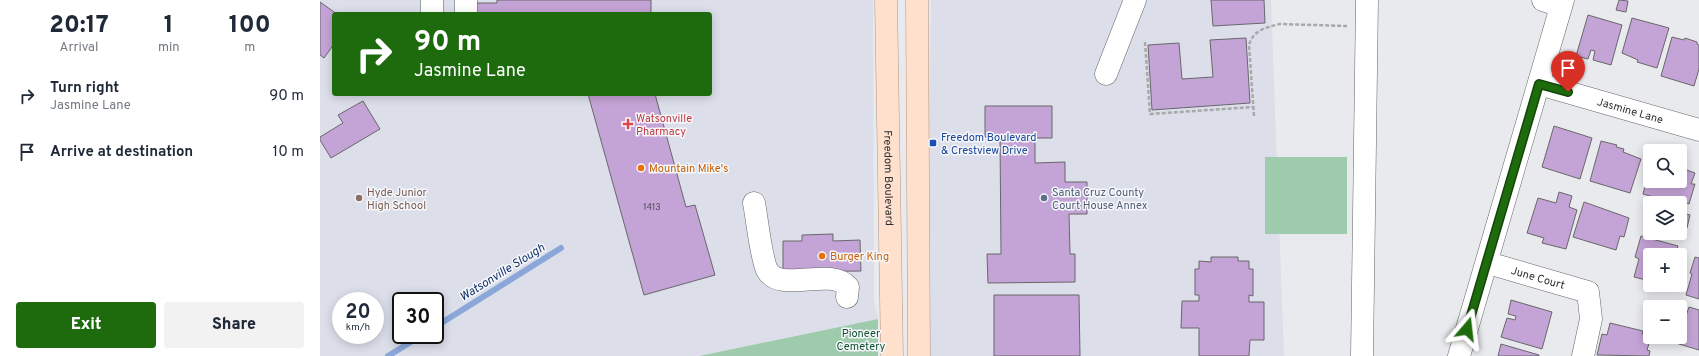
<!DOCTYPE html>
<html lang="en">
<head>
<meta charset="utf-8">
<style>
  :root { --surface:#fff; --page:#f2f2f3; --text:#1f2937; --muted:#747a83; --accent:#1e6b0e }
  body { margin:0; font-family:Overpass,sans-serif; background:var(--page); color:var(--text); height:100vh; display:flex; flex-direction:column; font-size:15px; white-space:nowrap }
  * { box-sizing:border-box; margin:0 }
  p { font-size:13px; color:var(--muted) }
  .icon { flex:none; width:22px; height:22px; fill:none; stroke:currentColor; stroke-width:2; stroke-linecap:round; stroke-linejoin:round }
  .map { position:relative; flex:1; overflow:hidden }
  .drawer { display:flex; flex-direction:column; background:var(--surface); width:320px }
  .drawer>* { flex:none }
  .guide { position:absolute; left:12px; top:12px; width:380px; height:84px; border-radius:4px; box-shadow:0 2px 10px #0003; background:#1e6b0e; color:#fff; overflow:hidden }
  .buttons { position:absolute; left:1323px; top:144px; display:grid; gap:8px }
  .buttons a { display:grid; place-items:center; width:44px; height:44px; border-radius:4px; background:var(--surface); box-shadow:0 2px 10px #0003; font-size:20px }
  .speed { position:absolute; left:12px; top:292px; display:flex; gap:8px; font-size:20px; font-weight:700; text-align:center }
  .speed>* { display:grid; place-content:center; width:52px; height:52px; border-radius:50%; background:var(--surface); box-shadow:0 2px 10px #0003; line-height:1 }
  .speed small { font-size:10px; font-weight:400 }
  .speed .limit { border:2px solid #111; border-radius:6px; background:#fff; color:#111 }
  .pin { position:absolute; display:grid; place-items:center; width:34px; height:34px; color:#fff; margin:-41px -17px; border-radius:50% 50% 50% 0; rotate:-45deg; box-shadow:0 0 4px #0007 }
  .pin .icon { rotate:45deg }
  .me { position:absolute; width:44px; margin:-22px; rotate:17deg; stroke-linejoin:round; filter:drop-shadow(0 0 3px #0008) }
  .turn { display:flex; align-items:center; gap:14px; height:84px; padding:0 16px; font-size:18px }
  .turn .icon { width:52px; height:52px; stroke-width:2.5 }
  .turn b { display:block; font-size:28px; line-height:34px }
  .eta { display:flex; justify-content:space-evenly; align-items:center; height:68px; text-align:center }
  .eta b { font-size:24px; font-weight:800; line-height:28px }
  .cta { display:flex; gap:8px; margin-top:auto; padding:8px 16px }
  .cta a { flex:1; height:46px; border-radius:4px; background:var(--accent); color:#fff; font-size:16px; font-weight:800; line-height:46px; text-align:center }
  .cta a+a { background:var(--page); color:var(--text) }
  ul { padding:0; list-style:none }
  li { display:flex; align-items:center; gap:12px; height:56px; padding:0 16px }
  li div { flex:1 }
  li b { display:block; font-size:15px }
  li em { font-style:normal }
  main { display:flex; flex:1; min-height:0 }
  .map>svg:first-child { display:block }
</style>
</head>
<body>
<main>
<section class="drawer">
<div class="eta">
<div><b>20:17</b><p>Arrival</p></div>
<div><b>1</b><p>min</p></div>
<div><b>100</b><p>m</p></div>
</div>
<ul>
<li><svg class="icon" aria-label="right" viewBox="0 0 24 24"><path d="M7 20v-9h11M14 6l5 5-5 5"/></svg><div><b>Turn right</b><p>Jasmine Lane</p></div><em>90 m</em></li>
<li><svg class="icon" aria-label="arrive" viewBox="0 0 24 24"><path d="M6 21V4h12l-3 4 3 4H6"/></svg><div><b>Arrive at destination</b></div><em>10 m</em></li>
</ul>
<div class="cta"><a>Exit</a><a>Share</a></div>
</section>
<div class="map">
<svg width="1379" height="356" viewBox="0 0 1379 356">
  <rect width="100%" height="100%" fill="#e9eaed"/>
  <path fill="#dcdfea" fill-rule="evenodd" d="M0,0H553L554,301L558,319L379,356H0ZM14,14H390V94H14ZM21,301H55V335H21ZM81,301H115V335H81Z
    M611,0H951L964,356H603Z"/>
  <path fill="#9fcbad" d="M945,157H1027V234H945Z
    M558,319V356H379Z"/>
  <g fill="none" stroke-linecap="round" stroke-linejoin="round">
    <path stroke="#8ba7d9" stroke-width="6" d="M115,327L241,248
      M68,356L102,335"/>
  </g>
  <path fill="#c4a4d6" stroke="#69676a" d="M177,0H331V14H155V3H177Z
    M891,0H944L945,23L893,26Z
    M1299,0L1308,1L1306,12L1296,10Z
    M0,2L17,14H14V44L4,58L0,55Z
    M1268,15L1302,25L1291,65L1273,60L1275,51L1271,50L1268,59L1256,56Z
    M1312,18L1349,28L1337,68L1317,62L1318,60L1302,53Z
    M1352,37L1364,40L1365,38L1377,42V44L1379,45V69L1374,86L1341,76Z
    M926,38L930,103L832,110L828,45L859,43L862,79L893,77L890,40Z
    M268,94H335L366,207L375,205L395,275L324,295Z
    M43,101L60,129L11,158L0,140V137L23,123L18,115Z
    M665,106H732V138H715V163L745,162V182H767V214H749L750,254H755V282L668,283L667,254H681L680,137H665Z
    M1234,126L1272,138L1260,179L1222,167Z
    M1281,141L1297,145L1296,147L1304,149L1303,152L1321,159L1310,193L1270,181Z
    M1360,165L1365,167L1364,169L1375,173L1371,184H1375L1369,204L1348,198V201L1323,194L1330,167V181H1360Z
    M1239,192L1252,196L1249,207L1257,210L1246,249L1222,243L1224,238L1207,233L1218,198L1236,203Z
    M1264,202L1309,218L1304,237L1300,236L1296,250L1253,237Z
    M1360,212L1370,215L1367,228L1360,226Z
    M513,234V241L540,240L541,271L463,272V241H482V235Z
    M1321,236L1358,246L1355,255H1330V281L1314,277L1319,259L1315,257Z
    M891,257H918V261H929V269H933V296L929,295V302H944V340H930L929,356H879V328H861L862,301H879V295H875V269H879V261L891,262Z
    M1375,257L1379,258V299L1366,295L1372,274L1370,273Z
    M674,295H759L760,356H674Z
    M1191,300L1232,312L1222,349L1181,337L1187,318L1195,320L1196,316L1188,314Z
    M1369,307L1379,310V350L1349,341L1350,337H1360V315L1366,316Z
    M1290,323L1323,331L1322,334L1331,337L1327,350L1330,351L1329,356L1277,355L1282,334L1287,335Z
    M1181,344L1219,355V356H1178Z"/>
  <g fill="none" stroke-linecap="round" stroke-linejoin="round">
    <g stroke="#636467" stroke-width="23">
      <g id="minor">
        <path d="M146,0V14"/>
        <path d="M1223,0L1241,6"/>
        <path d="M112,14V0"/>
        <path d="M786,74L815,0"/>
        <path id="s1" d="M1219,84L1379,130"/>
        <path d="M434,203C437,218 441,258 447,270C460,294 511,266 528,287L527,297"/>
        <path id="s2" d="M1168,263L1268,292L1271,319L1263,356"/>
        <path d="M1042,356L1047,0"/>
        <path d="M1139,356L1243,0"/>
      </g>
    </g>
    <g stroke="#b59480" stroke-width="23">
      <g id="major">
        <path id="s3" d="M566,0L572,356"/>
        <path d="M597,0L599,356"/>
      </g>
    </g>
    <path stroke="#a8a9ab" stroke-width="2.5" stroke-dasharray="4 2" stroke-linecap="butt" d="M825,42L830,114L933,107
      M934,116L929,45C933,30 947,27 960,24L1027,26"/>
    <use href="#minor" stroke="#fff" stroke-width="22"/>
    <use href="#major" stroke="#fee0cd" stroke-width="22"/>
  </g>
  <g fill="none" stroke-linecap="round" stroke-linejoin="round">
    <g stroke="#144609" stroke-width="10">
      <path id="route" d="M1147,329L1219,84L1248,92"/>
    </g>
    <use href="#route" stroke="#1e6b0e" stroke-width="7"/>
  </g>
  <path fill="#e0444e" stroke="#f6f7fb" stroke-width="1.5" d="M306 118h4v4h4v4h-4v4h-4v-4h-4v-4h4z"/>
  <rect fill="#1a4fb4" stroke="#f6f7fb" stroke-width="1.5" x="609" y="139" width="8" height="8" rx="2"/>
  <g fill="#e8710a" stroke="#f6f7fb" stroke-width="1.5">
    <circle cx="321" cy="168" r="4"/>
    <circle cx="502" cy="256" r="4"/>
  </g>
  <circle fill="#8d6e63" stroke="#f6f7fb" stroke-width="1.5" cx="39" cy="198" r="4"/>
  <circle fill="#5c6f8a" stroke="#f6f7fb" stroke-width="1.5" cx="724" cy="198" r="4"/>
  <g text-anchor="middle" stroke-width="3" stroke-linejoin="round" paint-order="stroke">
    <g font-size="9" fill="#544c5a">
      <text x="332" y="210">1413</text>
    </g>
    <g font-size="11" fill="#2e2f30" stroke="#f6f7fb">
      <text dy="4" stroke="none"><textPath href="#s1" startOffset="95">Jasmine Lane</textPath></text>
      <text dy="4" stroke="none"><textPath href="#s3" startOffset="178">Freedom Boulevard</textPath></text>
      <text dy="4" stroke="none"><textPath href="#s2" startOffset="52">June Court</textPath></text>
    </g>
    <g font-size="11" fill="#be3a42" stroke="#f6f7fb" text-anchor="start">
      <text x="316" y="122">Watsonville<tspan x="316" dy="13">Pharmacy</tspan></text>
    </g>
    <g font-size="11" fill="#164399" stroke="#f6f7fb" text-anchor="start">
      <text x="621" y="141">Freedom Boulevard<tspan x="621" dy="13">&amp; Crestview Drive</tspan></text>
    </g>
    <g font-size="11" fill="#c56008" stroke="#f6f7fb" text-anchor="start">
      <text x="329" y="172">Mountain Mike's</text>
      <text x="510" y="260">Burger King</text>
    </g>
    <g font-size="11" fill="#785e54" stroke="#f6f7fb" text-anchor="start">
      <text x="47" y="196">Hyde Junior<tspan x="47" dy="13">High School</tspan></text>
    </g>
    <g font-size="11" fill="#4e5e75" stroke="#f6f7fb" text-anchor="start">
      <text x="732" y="196">Santa Cruz County<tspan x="732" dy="13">Court House Annex</tspan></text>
    </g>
    <g font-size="11" fill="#115330" stroke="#f6f7fb">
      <text x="541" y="337">Pioneer<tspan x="541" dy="13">Cemetery</tspan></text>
    </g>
    <g font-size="12" font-style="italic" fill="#12326d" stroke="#f6f7fb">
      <text transform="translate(182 272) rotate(-32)" y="4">Watsonville Slough</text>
    </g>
  </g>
</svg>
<div class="buttons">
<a><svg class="icon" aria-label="search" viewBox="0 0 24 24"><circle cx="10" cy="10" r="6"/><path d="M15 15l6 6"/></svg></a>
<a><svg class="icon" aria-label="layers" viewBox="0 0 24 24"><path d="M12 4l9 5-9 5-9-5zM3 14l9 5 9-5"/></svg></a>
<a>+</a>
<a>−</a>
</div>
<div class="speed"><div>20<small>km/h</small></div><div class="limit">30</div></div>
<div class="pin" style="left:1248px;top:92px;background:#d93025"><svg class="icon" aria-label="arrive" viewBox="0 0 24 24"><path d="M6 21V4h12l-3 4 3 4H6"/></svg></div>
<svg class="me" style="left:1147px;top:329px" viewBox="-20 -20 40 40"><path d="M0-17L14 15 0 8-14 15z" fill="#1e6b0e" stroke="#fff" stroke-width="4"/></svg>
<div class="guide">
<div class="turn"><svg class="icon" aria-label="right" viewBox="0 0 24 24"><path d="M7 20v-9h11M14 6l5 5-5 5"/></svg><div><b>90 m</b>Jasmine Lane</div></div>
</div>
</div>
</main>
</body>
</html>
